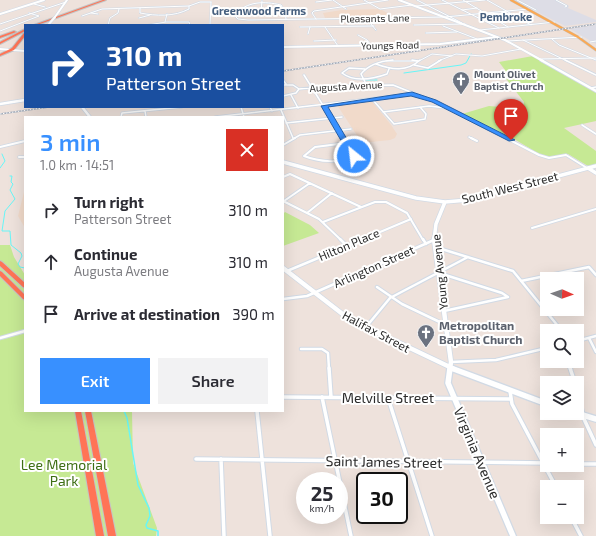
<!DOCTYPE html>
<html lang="en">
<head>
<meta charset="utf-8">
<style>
  :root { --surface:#fff; --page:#f2f2f3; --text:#2b2b33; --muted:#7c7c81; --accent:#3890ff }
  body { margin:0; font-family:"Exo 2",sans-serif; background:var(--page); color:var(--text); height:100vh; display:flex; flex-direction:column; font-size:15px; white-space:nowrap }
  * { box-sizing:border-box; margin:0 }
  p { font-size:13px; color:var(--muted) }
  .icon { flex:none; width:22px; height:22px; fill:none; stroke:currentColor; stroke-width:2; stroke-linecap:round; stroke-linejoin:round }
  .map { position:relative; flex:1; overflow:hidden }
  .sheet { position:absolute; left:24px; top:116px; width:260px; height:296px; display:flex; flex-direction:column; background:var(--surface); border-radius:0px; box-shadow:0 4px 16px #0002 }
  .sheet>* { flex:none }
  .hud { position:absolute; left:24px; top:24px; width:260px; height:84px; border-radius:0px; box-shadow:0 4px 16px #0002; background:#1a4fa0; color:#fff; overflow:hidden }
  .needle { width:26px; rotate:92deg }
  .tools { position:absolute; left:540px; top:272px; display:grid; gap:8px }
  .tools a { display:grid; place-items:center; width:44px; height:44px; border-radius:0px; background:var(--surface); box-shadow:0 4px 16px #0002; font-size:20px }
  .speed { position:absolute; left:296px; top:472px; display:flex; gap:8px; font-size:20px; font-weight:700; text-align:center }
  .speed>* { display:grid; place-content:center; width:52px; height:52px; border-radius:50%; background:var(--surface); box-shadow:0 4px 16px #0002; line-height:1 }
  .speed small { font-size:10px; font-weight:400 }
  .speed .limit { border:2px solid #111; border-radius:6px; background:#fff; color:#111 }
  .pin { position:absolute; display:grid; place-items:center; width:34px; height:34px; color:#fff; margin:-41px -17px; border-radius:50% 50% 50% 0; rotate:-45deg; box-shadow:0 0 4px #0007 }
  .pin .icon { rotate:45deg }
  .me { position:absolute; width:44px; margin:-22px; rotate:331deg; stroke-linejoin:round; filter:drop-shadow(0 0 3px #0008) }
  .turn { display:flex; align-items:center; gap:14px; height:84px; padding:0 16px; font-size:18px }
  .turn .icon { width:52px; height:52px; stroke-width:2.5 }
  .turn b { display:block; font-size:28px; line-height:34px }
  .round { display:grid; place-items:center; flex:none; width:42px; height:42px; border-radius:0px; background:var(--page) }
  .summary { display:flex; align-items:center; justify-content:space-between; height:68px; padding:0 16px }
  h1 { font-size:24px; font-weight:600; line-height:30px; color:var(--accent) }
  .button { display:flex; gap:8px; margin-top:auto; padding:8px 16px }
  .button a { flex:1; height:46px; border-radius:0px; background:var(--accent); color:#fff; font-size:16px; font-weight:600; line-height:46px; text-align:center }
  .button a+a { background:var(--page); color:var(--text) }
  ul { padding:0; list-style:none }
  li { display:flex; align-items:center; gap:12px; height:52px; padding:0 16px }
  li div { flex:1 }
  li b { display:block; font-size:15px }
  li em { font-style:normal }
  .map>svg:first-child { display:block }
</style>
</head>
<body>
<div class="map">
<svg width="596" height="536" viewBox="0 0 596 536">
  <rect width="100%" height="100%" fill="#eee2dc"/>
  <path fill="#dddde6" d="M514,0H558L569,6L568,8L596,20V22L565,26Z
    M596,25V44L570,29Z"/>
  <path fill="#f1daca" d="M380,9L395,17L325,18L323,13L342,10Z
    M371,100L391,125L397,134L395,138L390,140L362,143L337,105Z
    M25,188V228L18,216Z"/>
  <path fill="#c6e994" d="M533,56L596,92V121L564,128L596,151V164L588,166L568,154L548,157L541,155L514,139L462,114L489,106L523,109L524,102L501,72L505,70L499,62Z
    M285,212L310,225L319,233L283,246V214Z
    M0,245H10L14,257L25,275V411H132L133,463L157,528L156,536H0Z"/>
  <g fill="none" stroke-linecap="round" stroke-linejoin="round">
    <path stroke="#67f6f8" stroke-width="1" d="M404,73L461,65L466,63L471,54
      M366,80H377
      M0,168L5,161L2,154
      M10,176H12L11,182L13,184L10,190L15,199L5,211L2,231H10L11,245L21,253L22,256L18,264L20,267L25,268"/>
    <path stroke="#67f6f8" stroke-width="1.5" d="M124,411L127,418L138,485L149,508L150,516L146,525L147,528L158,531V536"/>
    <g stroke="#d1dae5" stroke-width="2">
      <path id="street-far4" d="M333,0L346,9
        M364,0L380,9L412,5
        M417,0L462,23
        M442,0L499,28
        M463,0L508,27
        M487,0L531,25
        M517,0L536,10
        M556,0L567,6L565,7
        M316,2L332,0
        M34,4L45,7
        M416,6L485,0
        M140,8V13C156,16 174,17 189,9V6
        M462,10L477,8
        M261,12L262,1
        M91,13L98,14
        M82,16L102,9L189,6L200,2H211
        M139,18L150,15
        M366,18L376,30
        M286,19L285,12L281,5C264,1 247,1 234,15L238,19L248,20L445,17L528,9
        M316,19L312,13L314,11L388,0
        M165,22L167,14
        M0,24L66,2
        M108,25L110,18L118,13L119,9
        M148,25L166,22H189L190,25
        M210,25L211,2
        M414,25L465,24
        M443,26L477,39
        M300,27L374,26
        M325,27L338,46
        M480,30L555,22
        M0,31L39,16L29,13
        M426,33L457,32
        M308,34L310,27
        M358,35L367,40L371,45
        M552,39L559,45L596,60
        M523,40L567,61
        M314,41L336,40
        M507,41L582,37
        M590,42L596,41
        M539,59L596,58
        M386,61H418
        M419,61L432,54L452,56
        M438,61L456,54L482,56L521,49"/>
    </g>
    <g stroke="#d1dae5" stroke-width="3">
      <path id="street-far3" d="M412,60L418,61
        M565,60L596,75
        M376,64C392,70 407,72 420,60
        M414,65L428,68L441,60
        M365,69L349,68L342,73C355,83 373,79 387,74L389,69
        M304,75L344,139
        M283,80L286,84
        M283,85H293L299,89
        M367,86L361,74C369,64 381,61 393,60
        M591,88L596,87
        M299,89L328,86L393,85L438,103L508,139
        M291,95L298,108
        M283,96L296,93L299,89
        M372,99L394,124L425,119L426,114L420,107
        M241,107L244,117
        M270,107L272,111
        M281,110L293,138
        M145,111L146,117
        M383,112L429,106L446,108
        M121,117L122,113L182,107
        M215,117L411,94
        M286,123L342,117
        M582,125L596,134
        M469,137L473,139
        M293,139L300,135L351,129"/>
    </g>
    <g stroke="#d1dae5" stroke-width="3.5">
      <path id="street-far2" d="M344,138L347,143
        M471,138L477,141
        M506,138L539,155L549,158L566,155L587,168
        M347,143L354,155C342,165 317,161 304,156L315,147Z
        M283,145L295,138
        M0,147L25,141
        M19,157H25
        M283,177L290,174L361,207
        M283,201L319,219L341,240
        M284,201L310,183
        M307,213L332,193
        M323,222L375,202H386L407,213L423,240
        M532,228L596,209
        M361,240L411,219"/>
    </g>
    <g stroke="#d1dae5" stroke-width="4.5">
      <path id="street-far1" d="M340,239L347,246
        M423,239L426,244
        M435,247L513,271L562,331
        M287,271L364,239
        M439,273L502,293L508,297L444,311
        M521,281L589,267L596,275
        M377,287L402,304L446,325
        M283,299L307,296L434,240
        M366,327L390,298L468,257
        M0,338L25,331
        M589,338L596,352
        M577,341L596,336
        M301,349H322L328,353L329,369
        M568,361L571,369
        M451,362L496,360L547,348"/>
    </g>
    <g stroke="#d1dae5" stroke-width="5.5">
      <path id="street" d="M329,368L331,397
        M570,368L575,383
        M510,391L512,404L556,487
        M577,391L584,419L596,445
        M283,397L510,399
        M322,397L351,536
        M388,398L432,536
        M257,411L270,536
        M196,459L547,463
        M221,459L224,536
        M577,464H596
        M571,517L581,536"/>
    </g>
    <g stroke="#d1dae5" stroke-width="3">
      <path id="secondary-far4" d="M399,0L505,40L543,61
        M0,14L44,0
        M55,17L67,0
        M283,47L440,44L497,37
        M0,49L25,51"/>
    </g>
    <g stroke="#d1dae5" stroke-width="4">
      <path id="secondary-far3" d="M541,60L596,91
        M0,104L25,100
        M82,107L90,117"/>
    </g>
    <g stroke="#d1dae5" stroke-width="5">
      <path id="secondary-far2" d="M283,162L416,198L445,202L468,200L596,166
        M588,168L596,173
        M434,240L436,224L445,202"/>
    </g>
    <g stroke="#d1dae5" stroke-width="6">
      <path id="secondary-far1" d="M434,239L451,362L450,369
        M283,268L349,319L454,369"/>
    </g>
    <g stroke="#d1dae5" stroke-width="8">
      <path id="secondary" d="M450,368L448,383L513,536
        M451,368L547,404
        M576,413L596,419"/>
    </g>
    <g stroke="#c4c4c4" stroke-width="3">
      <path id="primary" d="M511,0L578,37L596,50"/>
    </g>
    <g stroke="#c4c4c4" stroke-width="2">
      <path id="highway" d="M103,0H106L37,25H34Z
        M25,29V31L0,44V42Z
        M14,31L16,32L0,38V36Z
        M24,33H25V36L14,50L0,56V54L12,48Z
        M0,261L2,262L25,283V288L23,287L0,266Z
        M0,271L2,272L25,295V300L23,299L0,276Z
        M75,411H81L104,536H96Z
        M85,411H91L116,536H108Z"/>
    </g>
    <use href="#street-far4" stroke="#fff" stroke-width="1"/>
    <use href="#street-far3" stroke="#fff" stroke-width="1.5"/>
    <use href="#street-far2" stroke="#fff" stroke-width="2"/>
    <use href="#street-far1" stroke="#fff" stroke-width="2.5"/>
    <use href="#street" stroke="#fff" stroke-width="3.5"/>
    <use href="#secondary-far4" stroke="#fff" stroke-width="2"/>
    <use href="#secondary-far3" stroke="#fff" stroke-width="2.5"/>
    <use href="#secondary-far2" stroke="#fff" stroke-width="3.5"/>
    <use href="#secondary-far1" stroke="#fff" stroke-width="4.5"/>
    <use href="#secondary" stroke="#fff" stroke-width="5.5"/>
    <use href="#primary" stroke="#fba953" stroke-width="2"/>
    <use href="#highway" fill="#ff7456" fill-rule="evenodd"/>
    <g stroke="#9ea8b7" stroke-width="1.5">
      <path id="rail" d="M283,71L596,24
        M0,114L49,107"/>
    </g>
    <use href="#rail" stroke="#fff" stroke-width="1" stroke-dasharray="1.5" stroke-linecap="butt"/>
    <g stroke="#d1dae5" stroke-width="3" stroke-linecap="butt">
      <path id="secondary-bridge" d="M49,24L55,17"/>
    </g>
    <use href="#secondary-bridge" stroke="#fff" stroke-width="2"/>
  </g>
  <path fill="#3890ff" stroke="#245ea6" d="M412,92L436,100L515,140L509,141L432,102L411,96L328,107L357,156L354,158L350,156L321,106Z"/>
  <defs>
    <g id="church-pin" transform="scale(0.9)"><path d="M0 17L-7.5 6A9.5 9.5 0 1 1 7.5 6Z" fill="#6b7280" stroke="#fff"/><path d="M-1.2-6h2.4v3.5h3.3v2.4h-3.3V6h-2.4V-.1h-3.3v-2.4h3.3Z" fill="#fff"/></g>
  </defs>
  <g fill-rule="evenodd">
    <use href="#church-pin" x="461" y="80"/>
    <use href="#church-pin" x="426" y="333"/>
  </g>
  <g text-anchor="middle" stroke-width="4" stroke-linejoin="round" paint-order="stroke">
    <g font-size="10" fill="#2b2b2b" stroke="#fff">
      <text transform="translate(375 18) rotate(-1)" y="4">Pleasants Lane</text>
      <text transform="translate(390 45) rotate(-1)" y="4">Youngs Road</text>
      <text transform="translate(346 86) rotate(-3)" y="4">Augusta Avenue</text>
    </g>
    <g font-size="10" font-weight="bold" fill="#5b616d" stroke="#fff" text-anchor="start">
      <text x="474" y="78">Mount Olivet<tspan x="474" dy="12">Baptist Church</tspan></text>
    </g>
    <g font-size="11" font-weight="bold" fill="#47607f" stroke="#fff">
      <text x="259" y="15">Greenwood Farms</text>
      <text x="506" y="21">Pembroke</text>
    </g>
    <g font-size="12" fill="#2b2b2b" stroke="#fff">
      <text transform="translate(510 188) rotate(-14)" y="4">South West Street</text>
      <text transform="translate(349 245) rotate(-23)" y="4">Hilton Place</text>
      <text transform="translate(374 267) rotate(-24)" y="4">Arlington Street</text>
      <text transform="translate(440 272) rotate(-96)" y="4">Young Avenue</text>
      <text transform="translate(376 332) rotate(28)" y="4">Halifax Street</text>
    </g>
    <g font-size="12" font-weight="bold" fill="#5b616d" stroke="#fff" text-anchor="start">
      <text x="439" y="330">Metropolitan<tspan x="439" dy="14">Baptist Church</tspan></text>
    </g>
    <g font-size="14" fill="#2b2b2b" stroke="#fff">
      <text x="388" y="403">Melville Street</text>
      <text transform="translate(477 453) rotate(67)" y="5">Virginia Avenue</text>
      <text transform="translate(384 462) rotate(1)" y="5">Saint James Street</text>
    </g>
    <g font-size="14" fill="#3e6e14" stroke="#fff">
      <text x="64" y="470">Lee Memorial<tspan x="64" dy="16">Park</tspan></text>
    </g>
  </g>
</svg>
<div class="tools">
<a><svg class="needle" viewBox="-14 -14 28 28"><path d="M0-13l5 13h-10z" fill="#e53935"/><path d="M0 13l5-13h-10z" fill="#7c7c81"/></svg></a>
<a><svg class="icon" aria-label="search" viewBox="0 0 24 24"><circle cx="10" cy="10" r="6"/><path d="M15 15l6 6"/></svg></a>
<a><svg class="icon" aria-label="layers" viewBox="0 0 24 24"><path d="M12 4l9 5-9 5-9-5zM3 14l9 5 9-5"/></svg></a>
<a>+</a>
<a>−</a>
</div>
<div class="speed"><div>25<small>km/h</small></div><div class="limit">30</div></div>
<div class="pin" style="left:511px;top:140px;background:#d93025"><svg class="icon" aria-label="arrive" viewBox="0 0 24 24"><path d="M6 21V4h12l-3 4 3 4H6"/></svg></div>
<svg class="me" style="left:354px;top:156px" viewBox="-20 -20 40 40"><circle r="17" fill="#3890ff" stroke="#fff" stroke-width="3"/><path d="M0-11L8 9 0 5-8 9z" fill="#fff"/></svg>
<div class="hud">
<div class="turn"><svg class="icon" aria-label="right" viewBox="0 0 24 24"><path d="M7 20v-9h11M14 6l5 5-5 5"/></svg><div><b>310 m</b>Patterson Street</div></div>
</div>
<section class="sheet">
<div class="summary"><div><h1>3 min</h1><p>1.0 km · 14:51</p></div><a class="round" style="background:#d93025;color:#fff"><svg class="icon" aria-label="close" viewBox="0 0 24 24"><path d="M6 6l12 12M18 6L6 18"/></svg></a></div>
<ul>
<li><svg class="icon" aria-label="right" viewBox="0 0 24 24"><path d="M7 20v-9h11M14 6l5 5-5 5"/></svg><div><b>Turn right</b><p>Patterson Street</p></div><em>310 m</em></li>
<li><svg class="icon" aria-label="ahead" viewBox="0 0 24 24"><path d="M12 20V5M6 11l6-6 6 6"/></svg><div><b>Continue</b><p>Augusta Avenue</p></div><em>310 m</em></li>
<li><svg class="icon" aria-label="arrive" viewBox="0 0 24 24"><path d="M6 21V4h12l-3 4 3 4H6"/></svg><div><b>Arrive at destination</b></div><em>390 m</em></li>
</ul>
<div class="button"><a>Exit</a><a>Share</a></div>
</section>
</div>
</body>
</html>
